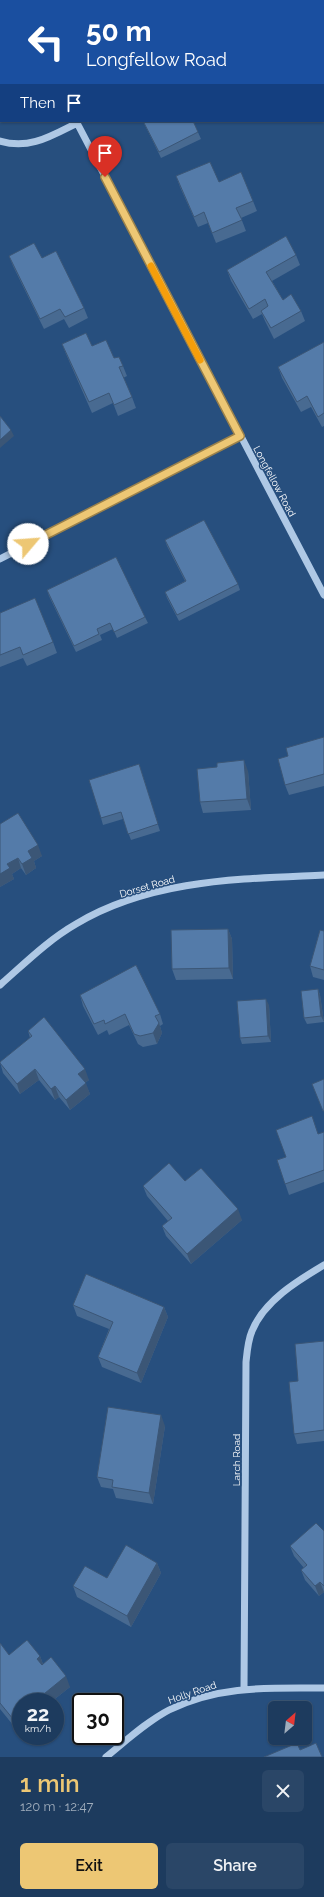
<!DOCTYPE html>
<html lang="en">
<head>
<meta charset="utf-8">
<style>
  :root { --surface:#1d3b5e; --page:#2a4667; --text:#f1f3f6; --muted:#a0adbc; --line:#3b5573; --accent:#edc774 }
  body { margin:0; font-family:Raleway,sans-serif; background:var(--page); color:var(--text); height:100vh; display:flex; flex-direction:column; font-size:15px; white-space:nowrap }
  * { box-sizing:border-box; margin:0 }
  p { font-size:13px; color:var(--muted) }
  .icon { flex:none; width:22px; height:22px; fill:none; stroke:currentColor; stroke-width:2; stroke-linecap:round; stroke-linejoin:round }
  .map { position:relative; height:1757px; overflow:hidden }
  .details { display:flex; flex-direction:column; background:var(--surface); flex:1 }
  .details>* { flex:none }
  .hud { position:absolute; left:0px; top:0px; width:324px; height:122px; box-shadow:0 1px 3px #0004,0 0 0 1px var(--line); background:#1a4fa0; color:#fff; overflow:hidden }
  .needle { width:26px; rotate:28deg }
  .buttons { position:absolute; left:268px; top:1701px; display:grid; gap:8px }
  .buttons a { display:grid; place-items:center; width:44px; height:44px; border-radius:6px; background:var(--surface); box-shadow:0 1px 3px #0004,0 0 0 1px var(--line); font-size:20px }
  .speed { position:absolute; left:12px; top:1693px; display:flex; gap:8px; font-size:20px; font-weight:700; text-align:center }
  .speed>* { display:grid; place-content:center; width:52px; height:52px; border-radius:50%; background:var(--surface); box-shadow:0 1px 3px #0004,0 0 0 1px var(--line); line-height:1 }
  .speed small { font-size:10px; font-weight:400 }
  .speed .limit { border:2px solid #111; border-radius:6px; background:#fff; color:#111 }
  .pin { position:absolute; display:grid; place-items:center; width:34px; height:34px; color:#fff; margin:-41px -17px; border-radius:50% 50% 50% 0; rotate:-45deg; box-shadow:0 0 4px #0007 }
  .pin .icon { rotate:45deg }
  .me { position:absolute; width:44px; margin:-22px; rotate:63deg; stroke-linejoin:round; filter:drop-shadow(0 0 3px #0008) }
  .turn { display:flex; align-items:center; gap:14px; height:84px; padding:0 20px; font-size:18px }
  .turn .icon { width:52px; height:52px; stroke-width:2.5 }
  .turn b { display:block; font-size:28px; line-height:34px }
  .then { display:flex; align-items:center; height:38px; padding:0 20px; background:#0003; gap:8px; font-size:15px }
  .round { display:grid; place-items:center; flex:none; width:42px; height:42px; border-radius:6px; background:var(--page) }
  .head { display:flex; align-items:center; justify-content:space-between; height:68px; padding:0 20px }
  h1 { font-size:24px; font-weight:600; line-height:30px; color:var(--accent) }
  .action { display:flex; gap:8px; margin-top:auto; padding:8px 20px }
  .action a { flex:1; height:46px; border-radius:6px; background:var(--accent); color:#111; font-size:16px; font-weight:600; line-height:46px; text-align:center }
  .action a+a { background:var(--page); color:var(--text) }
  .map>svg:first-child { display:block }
</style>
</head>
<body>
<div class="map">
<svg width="324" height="1757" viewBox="0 0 324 1757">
  <rect width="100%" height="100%" fill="#274f7e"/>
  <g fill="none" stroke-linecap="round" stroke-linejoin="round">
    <path stroke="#aec8e5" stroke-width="7" d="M30,0V1
      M0,31L1,30
      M76,121L324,595
      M0,141C29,150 51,136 77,123
      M0,559L240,436
      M0,985C24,964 48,940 76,924C151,879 240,879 324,875
      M244,1689L246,1362C247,1352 248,1340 252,1331C264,1301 297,1281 324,1265
      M106,1757C126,1741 146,1722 169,1710C218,1685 271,1688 324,1688"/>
    <path stroke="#fff" stroke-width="1" d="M293,0V1
      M311,0L312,1
      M323,22L324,24
      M323,57L324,58"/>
  </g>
  <path fill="#486a91" d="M143,121H193L201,139L161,158Z
    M176,176L219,182L253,201L257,211L241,218L246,231L216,243L208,223L198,227L180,187Z
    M296,255L300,265L272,281L283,300L301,311L305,321L274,339L265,321L262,314L253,319L231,281L227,270Z
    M9,256L84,308L88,318L69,328L64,319L44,329L13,266Z
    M324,342V426L322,427L311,407L301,412L282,378L278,367Z
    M62,344L92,346L114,358L123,366L127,376L123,378L132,397L136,408L118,416L113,403L92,413L66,354Z
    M165,540L238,584L240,590L179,621L167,598L165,592L185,581L167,546Z
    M47,590L145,617L148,623L117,638L113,629L100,635L102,640L76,652L49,596Z
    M0,613L53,642L57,653L27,666L23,658L0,667Z
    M324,737V786L289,795L285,785L288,756Z
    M139,764L160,831L131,840L123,819L103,825L101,818Z
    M248,771L251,810L203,813L200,802Z
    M0,824L42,856L34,861L36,868L26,875L21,868L12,874L14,879L0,887Z
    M228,929L232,939L233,979L176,980L172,969Z
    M324,931V980L313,977L310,966Z
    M318,989L320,995L324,1022L307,1024L304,1018Z
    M80,995L160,1014L163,1024L160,1026L162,1033L157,1044L143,1047L138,1044L129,1025L109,1035L107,1030L98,1035L83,1006Z
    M269,1005L271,1042L242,1044L240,1038Z
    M28,1031L89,1080L85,1083L90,1094L70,1110L59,1097L55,1100L39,1080L20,1094L3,1073L0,1062L30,1038Z
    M324,1132V1182L289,1195L277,1160L286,1157L318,1134Z
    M185,1181L242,1220L191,1264L166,1236L162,1226L168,1221L147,1196L143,1186Z
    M73,1305L164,1307L168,1317L141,1383L102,1367L98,1357L109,1329L77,1316Z
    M324,1341V1441L297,1444L294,1434L298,1381Z
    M165,1426L153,1504L116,1498L113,1489L101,1487L97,1477Z
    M324,1531V1592L319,1596L305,1580L301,1570L304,1568L294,1556L290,1546Z
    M157,1563L161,1573L131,1627L77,1597L73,1586L107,1578Z
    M0,1643L9,1655L40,1656L43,1664L70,1687L51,1702H21L17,1730L0,1709Z"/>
  <path fill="#3b5676" d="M11,430L14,436L0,448V440Z
    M244,760L248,771L251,810L247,799Z
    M38,845L42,856L34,861L36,868L26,875L22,864L28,851Z
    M18,858L21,868L12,874L14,879L0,887V874L7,864Z
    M228,929L232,939L233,979L229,968Z
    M318,989L320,995L324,1022L321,1016Z
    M266,999L269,1005L271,1042L268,1036Z
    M159,1023L162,1033L157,1044L153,1033Z
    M35,1069L39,1080L20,1094L17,1084Z
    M85,1069L89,1080L82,1085L78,1074Z
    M86,1083L90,1094L70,1110L66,1100Z
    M55,1086L59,1097L55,1100L51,1089Z
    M238,1209L242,1220L191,1264L187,1254Z
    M164,1307L168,1317L141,1383L137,1373Z
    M161,1415L165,1426L153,1504L149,1493Z
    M157,1563L161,1573L131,1627L127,1616Z
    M320,1582L324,1592L319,1596L315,1586Z
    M40,1656L44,1667L41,1669L37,1659Z
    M66,1676L70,1687L51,1702H34Z
    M21,1712V1726L17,1730L13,1719Z"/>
  <path fill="#547ba9" stroke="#3b5676" d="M92,0H128L129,1H92Z
    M143,121H193L198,132L159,152Z
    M210,162L219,182L241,172L253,201L236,208L242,220L212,233L204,212L194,217L176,176Z
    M286,236L296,255L266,272L283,300L291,294L301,311L271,328L261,311L268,306L265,299L249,309L227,270Z
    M34,243L42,258L56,251L84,308L65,317L60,309L40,319L9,256Z
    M86,333L92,346L106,340L114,358L119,357L123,366L119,367L132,397L114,405L109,393L89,402L62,344Z
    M324,342V413L318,417L307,396L297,402L278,367Z
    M0,416L11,430L0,440Z
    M204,520L238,584L177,615L165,592L186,581L165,540Z
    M116,557L145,617L114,632L110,623L97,629L99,634L74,646L47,590Z
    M35,598L53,642L23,655L20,647L0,655V613Z
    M324,737V774L285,785L278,759L288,756L286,748Z
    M244,760L247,799L200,802L197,769L217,767V763Z
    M139,764L158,824L128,834L121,812L101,818L89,780Z
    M18,813L38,845L28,851L32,858L22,864L18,858L7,864L10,868L0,874V824Z
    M228,929L229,968L172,969L171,930Z
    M320,930L324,931V970L310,966Z
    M136,965L160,1014L155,1016L159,1023L153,1033L140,1036L134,1034L125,1014L105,1024L104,1020L94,1024L80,995Z
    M318,989L321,1016L304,1018L301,991Z
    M266,999L268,1036L240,1038L237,1001Z
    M44,1017L85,1069L78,1074L86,1083L66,1100L55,1086L51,1089L35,1069L17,1084L0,1063V1062L32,1036L28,1031Z
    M324,1079V1111H323L312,1084Z
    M312,1116L318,1134L324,1132V1170L285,1184L277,1160L286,1157L276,1130Z
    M169,1163L185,1181L201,1168L238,1209L187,1254L162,1226L172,1218L143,1186Z
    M86,1274L164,1307L137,1373L98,1357L113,1322L73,1305Z
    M324,1341V1430L294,1434L289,1382L298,1381L295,1344Z
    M108,1407L161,1415L149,1493L112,1487L113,1480L97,1477Z
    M316,1523L324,1531V1586L320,1582L315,1586L301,1570L307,1565L290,1546Z
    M126,1545L157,1563L127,1616L73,1586L85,1566L107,1578Z
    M27,1640L40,1656L37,1659L42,1665L51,1657L66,1676L34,1702H21V1712L13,1719L0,1703V1643L9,1655Z
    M297,1743L300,1750L316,1743L322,1757H264Z"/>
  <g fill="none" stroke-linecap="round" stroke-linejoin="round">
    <g stroke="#9a814b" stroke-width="10">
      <path id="route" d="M28,544L240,436L105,177"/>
    </g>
    <use href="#route" stroke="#edc774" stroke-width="7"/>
    <path stroke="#f59e0b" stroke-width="7" d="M151,266L200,360"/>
  </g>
  <g text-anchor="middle" stroke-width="3" stroke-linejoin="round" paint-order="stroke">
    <g font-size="10" fill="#fff" stroke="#274f7e">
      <text transform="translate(275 481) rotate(62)" y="4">Longfellow Road</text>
      <text transform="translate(147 886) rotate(-16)" y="4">Dorset Road</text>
      <text transform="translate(236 1460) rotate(-90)" y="4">Larch Road</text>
      <text transform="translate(192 1692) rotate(-19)" y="4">Holly Road</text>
    </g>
  </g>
</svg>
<div class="buttons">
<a><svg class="needle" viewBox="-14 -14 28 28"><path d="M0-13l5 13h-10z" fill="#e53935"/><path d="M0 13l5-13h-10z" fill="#a0adbc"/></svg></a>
</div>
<div class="speed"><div>22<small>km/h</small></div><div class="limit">30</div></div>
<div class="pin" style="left:105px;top:177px;background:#d93025"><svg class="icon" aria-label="arrive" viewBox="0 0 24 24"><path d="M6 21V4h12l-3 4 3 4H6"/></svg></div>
<svg class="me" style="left:28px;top:544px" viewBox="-20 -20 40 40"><circle r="19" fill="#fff"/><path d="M0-13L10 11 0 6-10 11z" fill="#edc774"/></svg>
<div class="hud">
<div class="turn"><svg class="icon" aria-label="left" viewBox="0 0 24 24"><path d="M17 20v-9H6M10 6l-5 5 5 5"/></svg><div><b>50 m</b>Longfellow Road</div></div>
<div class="then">Then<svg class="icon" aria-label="arrive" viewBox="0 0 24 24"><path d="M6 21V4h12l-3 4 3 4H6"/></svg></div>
</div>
</div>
<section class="details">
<div class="head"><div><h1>1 min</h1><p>120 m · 12:47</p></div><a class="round"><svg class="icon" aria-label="close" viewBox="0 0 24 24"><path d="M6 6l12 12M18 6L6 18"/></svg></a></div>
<div class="action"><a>Exit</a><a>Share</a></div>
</section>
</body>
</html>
